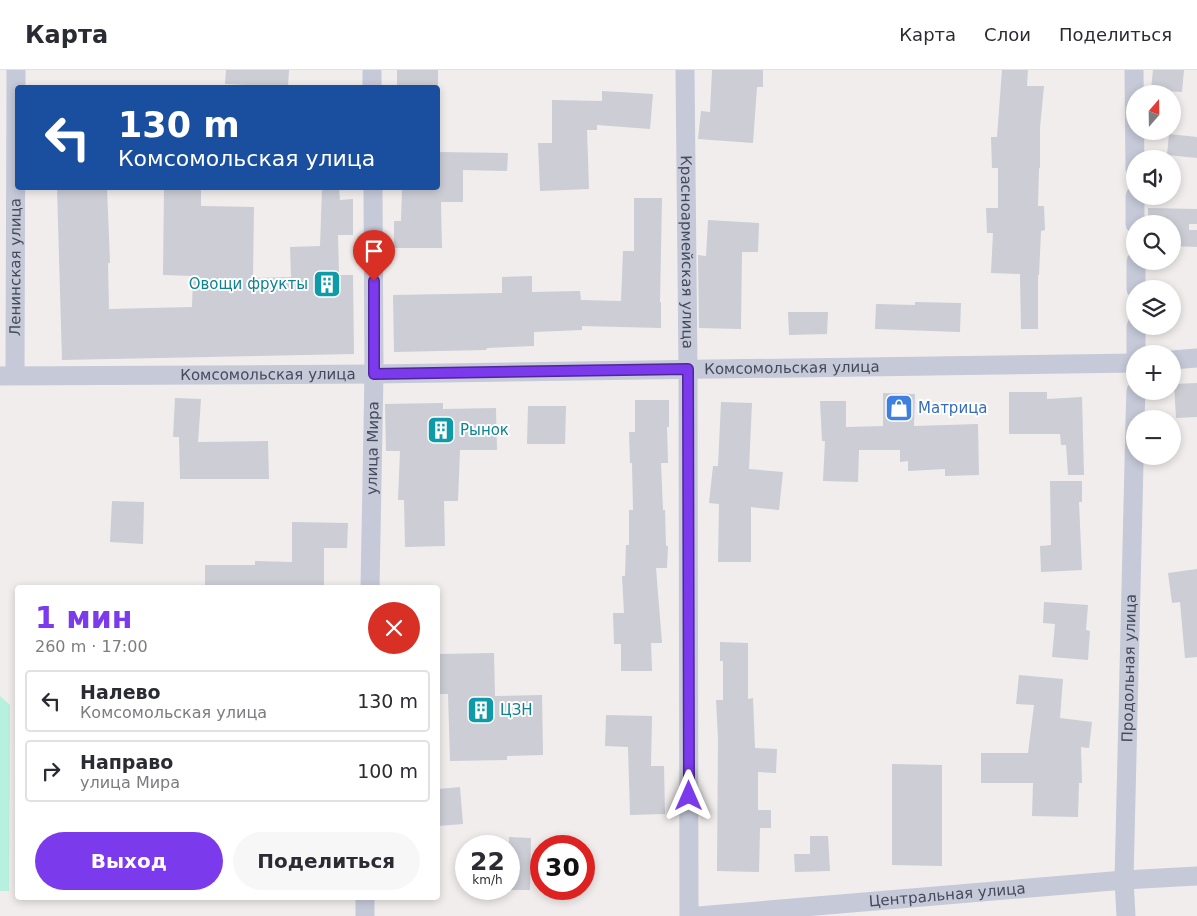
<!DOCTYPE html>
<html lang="ru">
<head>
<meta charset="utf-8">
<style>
  :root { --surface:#fff; --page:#f7f7f7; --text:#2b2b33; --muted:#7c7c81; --line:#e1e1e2; --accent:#7c3aed }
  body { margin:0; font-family:"DejaVu Sans",sans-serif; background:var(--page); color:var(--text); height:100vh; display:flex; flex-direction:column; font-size:19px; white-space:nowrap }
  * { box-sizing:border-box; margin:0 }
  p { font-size:16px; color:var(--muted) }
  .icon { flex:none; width:28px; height:28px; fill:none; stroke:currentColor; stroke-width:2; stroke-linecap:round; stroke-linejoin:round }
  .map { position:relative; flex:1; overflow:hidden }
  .drawer { position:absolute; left:15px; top:515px; width:425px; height:315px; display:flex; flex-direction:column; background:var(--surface); border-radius:5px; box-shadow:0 2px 8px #0003 }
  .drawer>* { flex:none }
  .top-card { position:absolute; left:15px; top:15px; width:425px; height:105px; border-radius:5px; box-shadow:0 2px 8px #0003; background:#1a4fa0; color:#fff; overflow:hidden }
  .needle { width:32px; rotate:20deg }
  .buttons { position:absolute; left:1126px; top:15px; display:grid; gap:10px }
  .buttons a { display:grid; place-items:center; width:55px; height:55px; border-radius:50%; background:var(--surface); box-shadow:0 2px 8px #0003; font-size:25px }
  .speed { position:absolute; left:455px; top:765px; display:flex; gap:10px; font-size:25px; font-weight:700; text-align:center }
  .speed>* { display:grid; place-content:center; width:65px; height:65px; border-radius:50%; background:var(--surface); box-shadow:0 2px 8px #0003; line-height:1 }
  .speed small { font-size:12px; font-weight:400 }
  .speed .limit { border:8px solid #d22; background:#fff; color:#111 }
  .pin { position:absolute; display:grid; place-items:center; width:42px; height:42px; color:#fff; margin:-51px -21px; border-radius:50% 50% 50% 0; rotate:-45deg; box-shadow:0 0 5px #0007 }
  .pin .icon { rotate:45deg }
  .me { position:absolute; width:55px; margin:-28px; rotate:0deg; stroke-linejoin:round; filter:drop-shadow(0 0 4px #0008) }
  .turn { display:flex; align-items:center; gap:18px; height:105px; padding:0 20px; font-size:22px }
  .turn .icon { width:65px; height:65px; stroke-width:2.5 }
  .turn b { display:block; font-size:35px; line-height:42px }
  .round { display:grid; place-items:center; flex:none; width:52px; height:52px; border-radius:26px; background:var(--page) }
  .headline { display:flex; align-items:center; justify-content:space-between; height:85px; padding:0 20px }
  h1 { font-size:30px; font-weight:800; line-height:38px; color:var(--accent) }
  .button { display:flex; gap:10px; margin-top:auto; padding:10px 20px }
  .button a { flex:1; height:58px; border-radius:30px; background:var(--accent); color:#fff; font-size:20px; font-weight:800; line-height:58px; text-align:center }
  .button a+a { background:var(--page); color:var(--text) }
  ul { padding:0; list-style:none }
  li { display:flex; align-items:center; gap:15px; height:62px; margin:0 10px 8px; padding:0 10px; border:2px solid var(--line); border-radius:5px }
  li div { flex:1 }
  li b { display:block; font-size:19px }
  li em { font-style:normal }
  header { display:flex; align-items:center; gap:30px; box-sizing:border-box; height:70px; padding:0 25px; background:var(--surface); border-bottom:1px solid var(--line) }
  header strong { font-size:24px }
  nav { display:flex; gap:28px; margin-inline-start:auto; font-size:18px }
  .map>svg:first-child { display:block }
</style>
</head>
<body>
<header>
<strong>Карта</strong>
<nav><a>Карта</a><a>Слои</a><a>Поделиться</a></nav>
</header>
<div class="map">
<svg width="1197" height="846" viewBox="0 0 1197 846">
  <rect width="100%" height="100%" fill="#f0edec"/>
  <path fill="#b8f0df" d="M0,626L10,635L9,821H0Z"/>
  <path fill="#cccdd5" d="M226,0H289L288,17L225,14Z
    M397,0H438V18H397Z
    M712,0H763V17H757L753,73L698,69L701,41L710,42Z
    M1002,0H1028L1027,16H1044L1040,58V98H1039L1038,136H1044L1045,160L1041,161L1039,205H1038V259H1021L1020,204L991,203L993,163H987L986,138H998V98H992L991,67H997Z
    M1153,0H1184L1182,22L1151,20Z
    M602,21L653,24L650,59L597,55V60H587L589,119L540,121L538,73H552V30L602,31Z
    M1169,64L1197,67V88L1167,85Z
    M438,82L508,83L507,101L463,100V132H441L442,178H394V151H401L402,118H438Z
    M57,118H107L110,193H108L109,239L192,237L193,206L163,205L164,118H201V136L254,137L253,208L291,207L290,177L320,176L322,118H339L340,130L353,129V165H338L339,205H353L354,284L62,290Z
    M634,128H662L660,232H661V258L582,256V260L534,262V276L487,278L486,280L394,282L393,225L502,223V207L532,206V222L580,221L581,230L621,231L623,181H634Z
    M1148,138L1197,139V154H1189V160H1197V177L1172,176V154H1148Z
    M708,150L759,153L758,182H742L741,259L699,258L698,185L706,186Z
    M915,232L961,233L960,262L875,259L876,234L915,235Z
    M788,242H828L827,264L789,265Z
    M1197,313V347L1176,348L1174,314Z
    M1009,322H1047V329L1082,327L1084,405H1068L1066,375H1061L1060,364H1009Z
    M883,323L915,324L914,356L978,354L979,405L945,406V399L908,401V391L900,392V380H859L858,412L823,411L825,371H822L820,331H846V357L883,356Z
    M175,328L201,329L198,372L268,371L269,409H180L179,367H173Z
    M635,330H669V357H667L668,393H661L663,440H665L666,476H668L667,498H656L662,573H651L652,601H621V574H614L613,543H624L622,506H625L626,475H629V440H633L632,393H630L629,362H635Z
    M721,332L752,333L749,399L783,402L779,440L751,437V492H718L719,434L709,433L713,396H718Z
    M443,333V339L496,338L497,380H460L458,431H444L445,476L405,477L404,430H398L400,381H386L385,334Z
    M528,336H566L565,374H527Z
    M1050,411H1082V432H1079L1082,500L1041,502L1040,476L1051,475Z
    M112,431L144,432L143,474L110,472Z
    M292,452L348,453L347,478H324V518H205V495H255V491L292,492Z
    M1197,499V587L1185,588L1180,532L1172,533L1168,503Z
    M1044,532L1088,535L1086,560L1090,561L1088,590L1052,587L1055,554L1043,553Z
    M720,572L748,573V629L753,628L755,678L777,679L776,703L758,702V740H771V758H760L759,802L717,801L718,669L716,630H723V591H720Z
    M494,583L495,626L542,625L543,685L507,686V690L450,691L448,624H438V584Z
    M1019,605L1063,609L1060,648L1092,652L1089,678L1081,677L1082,713H1079L1078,747L1032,746L1033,713H981V683H1028L1034,635L1016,634Z
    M606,645L652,646L651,696H664L665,744L630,745L628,677L605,676Z
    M892,694L942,695V796L892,795Z
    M460,717L463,754L438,756V719Z
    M810,766H828L830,801L795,802L794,784H810Z
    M509,767L531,768L530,820H509Z"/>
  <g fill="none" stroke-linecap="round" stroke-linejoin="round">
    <g stroke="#c5c9d8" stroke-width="19">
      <path d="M372,0V18"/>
      <path id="s1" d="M685,0L688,299L689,846"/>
      <path d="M1134,0L1135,99"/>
      <path d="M1135,126V154"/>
      <path d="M1136,191V219"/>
      <path d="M1136,256V284"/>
      <path d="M1172,290L1197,288"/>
      <path id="s2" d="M15,305L16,0"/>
      <path id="s3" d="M0,306L374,304L1135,293"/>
      <path d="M1135,349L1136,321"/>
      <path id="s4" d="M370,518L374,304L373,118"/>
      <path d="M365,828V846"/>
      <path id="s5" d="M698,846L1124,810L1197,806"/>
      <path id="s6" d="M1126,846L1124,810L1135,352"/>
    </g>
  </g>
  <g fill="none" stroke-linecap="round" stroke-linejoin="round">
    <g stroke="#51269a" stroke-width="12">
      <path id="route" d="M374,211V304L688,299L689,726"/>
    </g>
    <use href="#route" stroke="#7c3aed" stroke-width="9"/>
  </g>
  <defs>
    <g id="building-square" transform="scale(1.4375)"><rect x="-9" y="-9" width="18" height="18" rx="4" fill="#0f9aa8" stroke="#fff"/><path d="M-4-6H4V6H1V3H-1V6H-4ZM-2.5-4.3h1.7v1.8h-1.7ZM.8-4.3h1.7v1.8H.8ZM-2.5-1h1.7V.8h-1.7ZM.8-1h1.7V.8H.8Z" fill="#fff"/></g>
    <g id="shop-square" transform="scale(1.4375)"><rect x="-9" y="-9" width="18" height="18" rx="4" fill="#3f7fe0" stroke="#fff"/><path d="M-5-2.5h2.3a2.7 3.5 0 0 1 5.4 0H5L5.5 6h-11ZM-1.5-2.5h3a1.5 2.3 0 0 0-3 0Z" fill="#fff"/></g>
  </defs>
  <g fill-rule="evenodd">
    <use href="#building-square" x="327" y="214"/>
    <use href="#shop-square" x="899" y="338"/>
    <use href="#building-square" x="441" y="360"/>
    <use href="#building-square" x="481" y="640"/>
  </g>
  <g text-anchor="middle" stroke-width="4" stroke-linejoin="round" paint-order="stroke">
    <g font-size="15" fill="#44495b" stroke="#fff">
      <text dy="5" stroke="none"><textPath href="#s1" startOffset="182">Красноармейская улица</textPath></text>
      <text dy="5" stroke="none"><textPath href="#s2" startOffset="108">Ленинская улица</textPath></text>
      <text dy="5" stroke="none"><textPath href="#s3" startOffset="792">Комсомольская улица</textPath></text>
      <text dy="5" stroke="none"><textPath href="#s3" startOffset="268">Комсомольская улица</textPath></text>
      <text dy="5" stroke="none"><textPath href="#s4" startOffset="140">улица Мира</textPath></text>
      <text dy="5" stroke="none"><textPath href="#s6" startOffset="248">Продольная улица</textPath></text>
      <text dy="5" stroke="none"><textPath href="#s5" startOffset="250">Центральная улица</textPath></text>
    </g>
    <g font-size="15" fill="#0d838f" stroke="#fff" text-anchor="start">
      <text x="308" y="219" text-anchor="end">Овощи фрукты</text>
      <text x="460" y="365">Рынок</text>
      <text x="500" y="645">ЦЗН</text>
    </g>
    <g font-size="15" fill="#366cbe" stroke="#fff" text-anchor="start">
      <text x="918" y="343">Матрица</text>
    </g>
  </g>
</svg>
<div class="buttons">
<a><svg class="needle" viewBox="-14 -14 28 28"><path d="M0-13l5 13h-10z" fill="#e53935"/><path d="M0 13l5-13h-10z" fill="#7c7c81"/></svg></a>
<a><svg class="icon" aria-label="sound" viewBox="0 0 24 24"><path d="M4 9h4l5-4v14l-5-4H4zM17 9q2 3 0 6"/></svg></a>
<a><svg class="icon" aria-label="search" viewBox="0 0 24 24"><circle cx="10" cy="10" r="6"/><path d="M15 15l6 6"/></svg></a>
<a><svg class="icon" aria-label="layers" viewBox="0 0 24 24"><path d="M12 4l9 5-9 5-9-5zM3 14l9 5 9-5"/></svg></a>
<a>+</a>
<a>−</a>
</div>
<div class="speed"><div>22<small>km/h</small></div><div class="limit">30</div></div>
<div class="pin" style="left:374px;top:211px;background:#d93025"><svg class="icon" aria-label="arrive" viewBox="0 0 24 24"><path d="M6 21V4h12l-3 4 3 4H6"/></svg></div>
<svg class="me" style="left:689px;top:726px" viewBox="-20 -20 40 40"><path d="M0-17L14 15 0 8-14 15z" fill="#7c3aed" stroke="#fff" stroke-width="4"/></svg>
<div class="top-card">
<div class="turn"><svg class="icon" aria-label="left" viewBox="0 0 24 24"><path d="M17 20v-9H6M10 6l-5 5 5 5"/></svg><div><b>130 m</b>Комсомольская улица</div></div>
</div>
<section class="drawer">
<div class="headline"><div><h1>1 мин</h1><p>260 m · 17:00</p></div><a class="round" style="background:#d93025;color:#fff"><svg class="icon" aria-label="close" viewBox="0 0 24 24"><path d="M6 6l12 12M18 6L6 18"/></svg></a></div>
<ul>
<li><svg class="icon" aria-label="left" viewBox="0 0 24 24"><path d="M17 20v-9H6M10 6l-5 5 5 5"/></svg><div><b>Налево</b><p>Комсомольская улица</p></div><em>130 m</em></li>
<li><svg class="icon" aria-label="right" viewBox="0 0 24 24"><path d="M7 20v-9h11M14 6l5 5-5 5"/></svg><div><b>Направо</b><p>улица Мира</p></div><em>100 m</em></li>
</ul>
<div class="button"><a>Выход</a><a>Поделиться</a></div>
</section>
</div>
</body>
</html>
